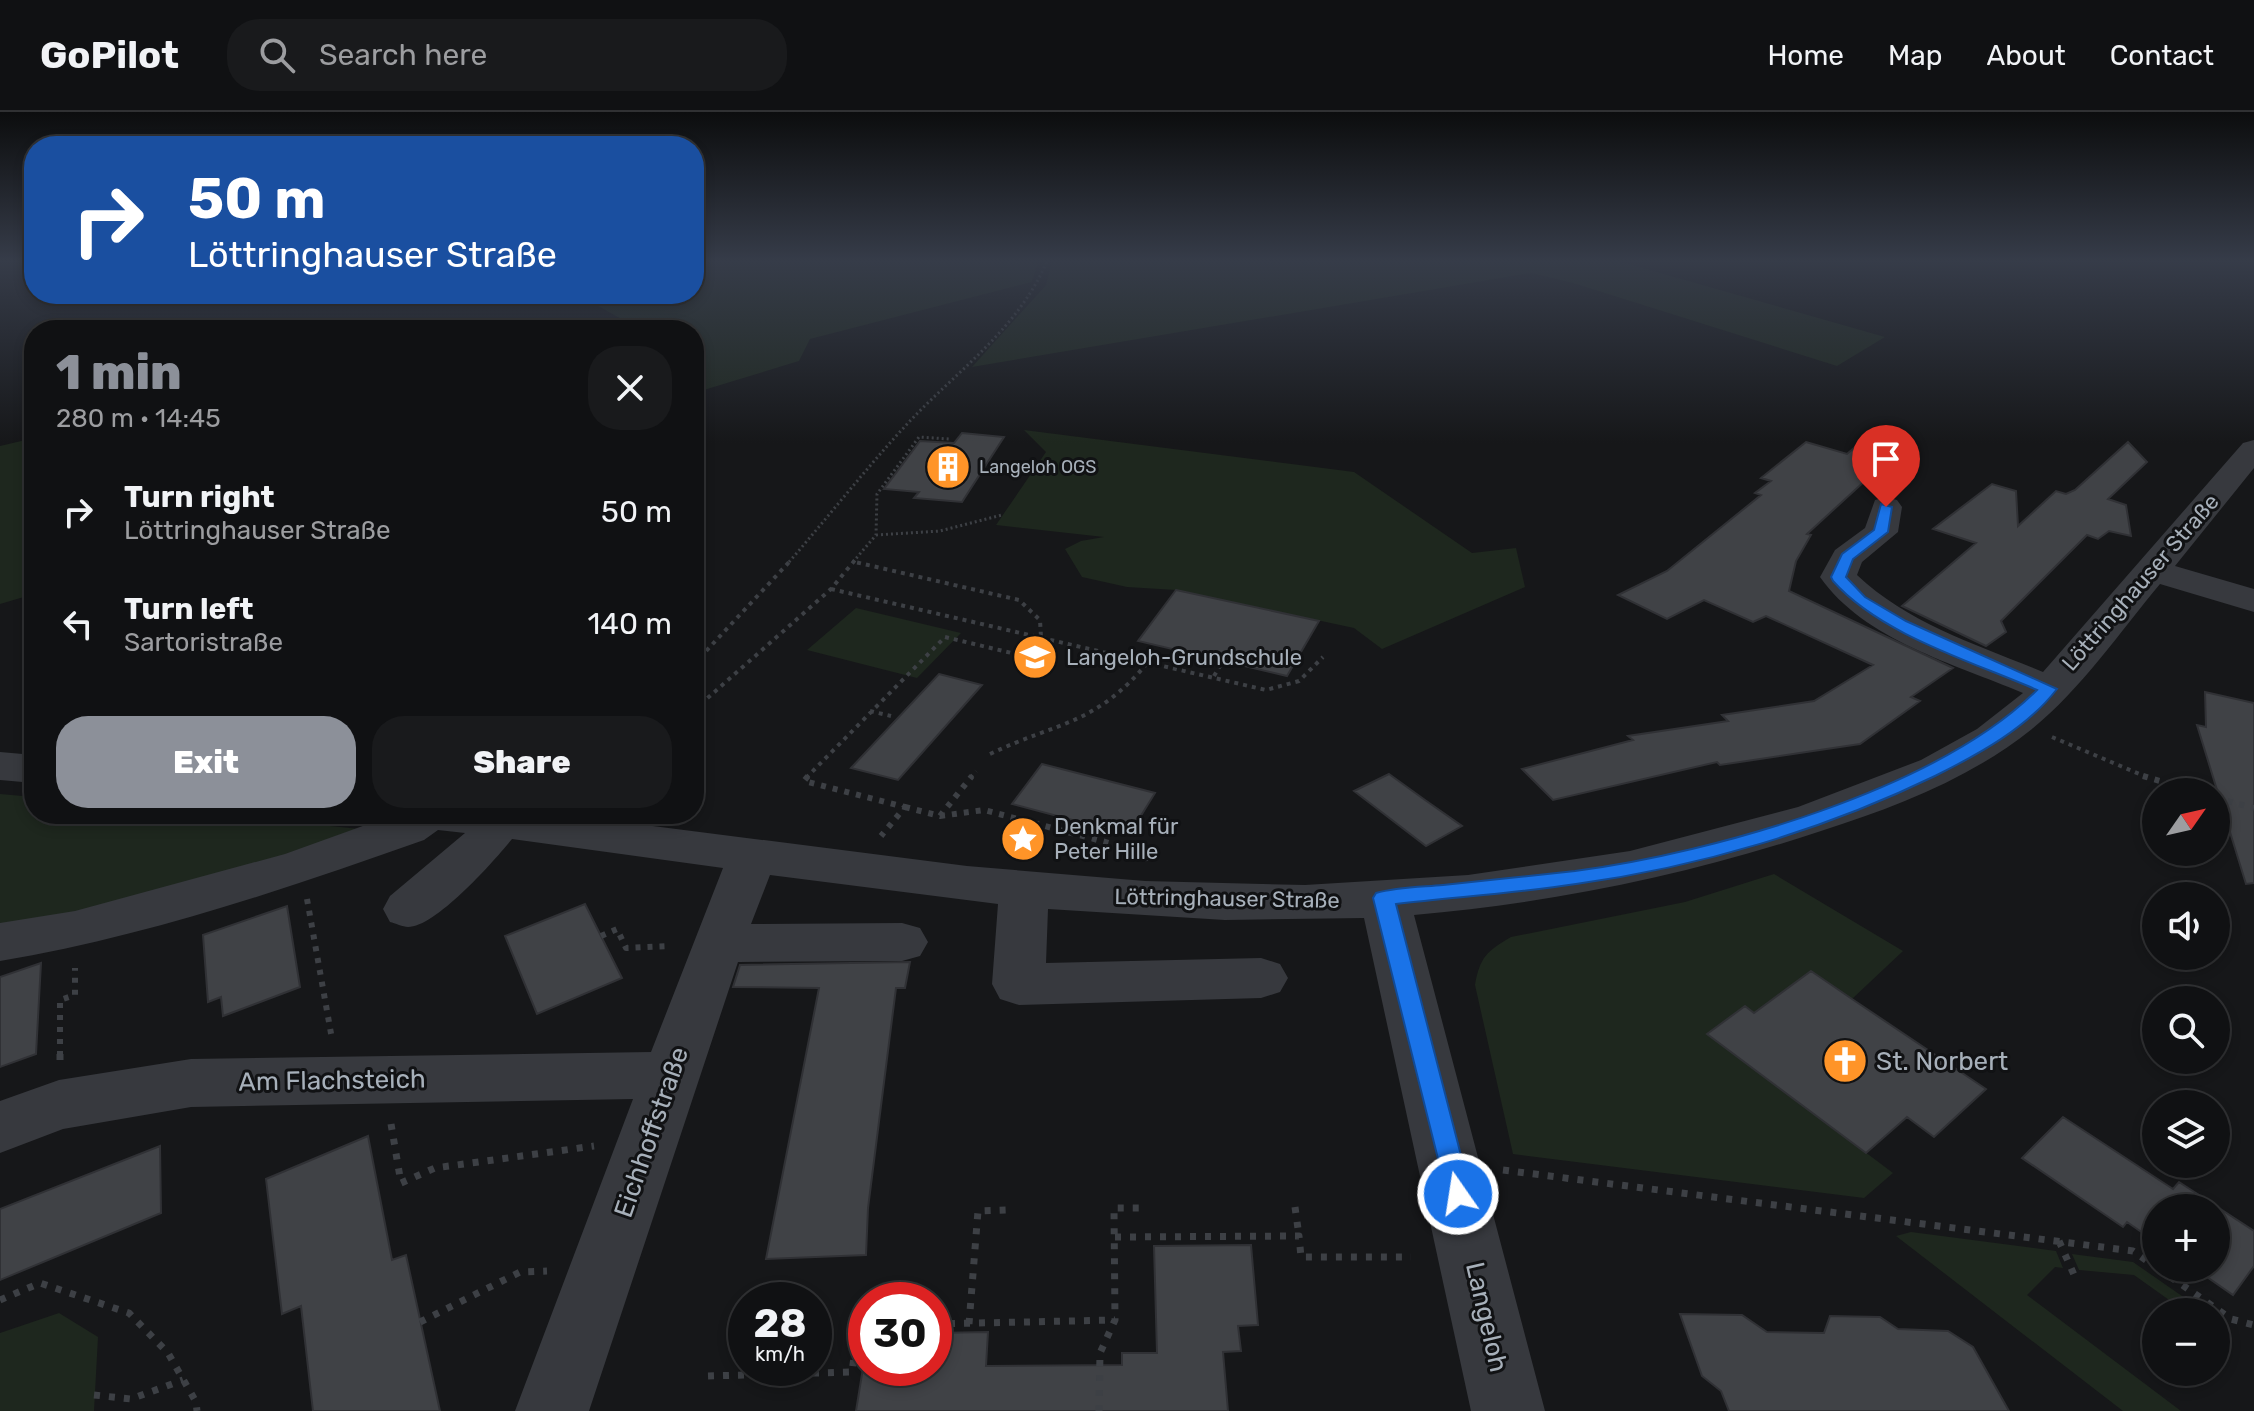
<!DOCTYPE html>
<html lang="en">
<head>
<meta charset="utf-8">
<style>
  :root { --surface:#101113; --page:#191a1c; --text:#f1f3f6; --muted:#9c9da0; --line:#303133; --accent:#8c9099 }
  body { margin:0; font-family:Rubik,sans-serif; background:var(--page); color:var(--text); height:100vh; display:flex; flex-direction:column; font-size:30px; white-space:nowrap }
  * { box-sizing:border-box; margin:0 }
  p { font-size:26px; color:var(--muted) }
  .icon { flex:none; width:44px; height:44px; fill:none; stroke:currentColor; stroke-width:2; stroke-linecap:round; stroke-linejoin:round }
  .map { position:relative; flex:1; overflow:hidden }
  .sheet { position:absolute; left:24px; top:208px; width:680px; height:504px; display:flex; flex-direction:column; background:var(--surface); border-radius:32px; box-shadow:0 4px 12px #0003,0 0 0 2px var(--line) }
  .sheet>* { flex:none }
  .guide { position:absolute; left:24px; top:24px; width:680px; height:168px; border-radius:32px; box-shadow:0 4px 12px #0003,0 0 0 2px var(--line); background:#1a4fa0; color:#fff; overflow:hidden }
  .needle { width:52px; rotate:56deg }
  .tools { position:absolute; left:2142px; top:666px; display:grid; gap:16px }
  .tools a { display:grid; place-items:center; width:88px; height:88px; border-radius:50%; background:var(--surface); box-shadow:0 4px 12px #0003,0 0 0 2px var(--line); font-size:40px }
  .speed { position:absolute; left:728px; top:1170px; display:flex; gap:16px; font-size:40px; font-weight:700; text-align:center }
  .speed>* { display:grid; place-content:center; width:104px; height:104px; border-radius:50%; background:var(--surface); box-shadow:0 4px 12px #0003,0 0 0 2px var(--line); line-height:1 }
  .speed small { font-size:20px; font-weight:400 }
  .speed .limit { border:12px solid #d22; background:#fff; color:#111 }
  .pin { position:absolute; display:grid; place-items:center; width:68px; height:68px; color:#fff; margin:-82px -34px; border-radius:50% 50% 50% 0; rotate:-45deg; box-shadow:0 0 8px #0007 }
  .pin .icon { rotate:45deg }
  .me { position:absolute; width:88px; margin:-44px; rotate:347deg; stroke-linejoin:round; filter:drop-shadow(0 0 6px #0008) }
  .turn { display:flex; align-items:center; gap:28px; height:168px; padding:0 32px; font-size:36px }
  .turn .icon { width:104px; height:104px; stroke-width:2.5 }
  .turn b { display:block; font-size:56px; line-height:68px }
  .round { display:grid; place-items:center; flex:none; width:84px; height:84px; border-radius:32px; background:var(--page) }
  .head { display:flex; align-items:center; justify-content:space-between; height:136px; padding:0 32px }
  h1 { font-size:48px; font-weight:800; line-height:60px; color:var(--accent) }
  .primary-button { display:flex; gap:16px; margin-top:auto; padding:16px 32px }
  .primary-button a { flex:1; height:92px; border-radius:32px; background:var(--accent); color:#fff; font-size:32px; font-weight:800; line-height:92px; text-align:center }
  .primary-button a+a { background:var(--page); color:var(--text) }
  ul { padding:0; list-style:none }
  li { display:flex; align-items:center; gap:24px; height:112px; padding:0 32px }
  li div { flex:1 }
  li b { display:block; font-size:30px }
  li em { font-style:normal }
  header { display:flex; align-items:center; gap:48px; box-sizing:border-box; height:112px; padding:0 40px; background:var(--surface); border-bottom:2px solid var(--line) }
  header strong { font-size:38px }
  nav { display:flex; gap:44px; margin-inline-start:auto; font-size:28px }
  .search { width:560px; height:72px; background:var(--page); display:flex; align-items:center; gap:20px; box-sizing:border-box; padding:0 28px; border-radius:32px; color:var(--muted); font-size:30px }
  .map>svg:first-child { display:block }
</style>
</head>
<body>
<header>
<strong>GoPilot</strong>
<div class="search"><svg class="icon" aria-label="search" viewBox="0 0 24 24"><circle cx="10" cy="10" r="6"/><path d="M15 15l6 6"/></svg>Search here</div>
<nav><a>Home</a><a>Map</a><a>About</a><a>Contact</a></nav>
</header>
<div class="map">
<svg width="2254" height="1299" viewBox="0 0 2254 1299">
  <rect width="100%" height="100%" fill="#161719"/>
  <path fill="#1e271e" d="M694,149H1038L1032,170L810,227L799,249L694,281V218H539L592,207L623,208L577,182H694Z
    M1052,149H1618L1885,225L1837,254L1573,171L1531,161L972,255L1046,173Z
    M1024,318L1354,360L1472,441L1516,436L1525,475L1382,537L1354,516L1176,478L1127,475L1082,465L1065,437L1081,429L1104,425L996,413L1046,340Z
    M34,326V482L0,492V334Z
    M856,496L961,521L917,566L807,538Z
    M0,682L34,685V702H211L379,719L0,826Z
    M1774,762L1903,839L1852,887L1811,859L1754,901L1745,894L1708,922L1893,1061L1864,1086L1513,1042L1475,873C1480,845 1487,839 1511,825L1685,790Z
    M1911,1120L2056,1139L2063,1156L2055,1155L2027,1183L2181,1299H2123L1896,1124Z
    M2072,1142L2133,1150L2205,1200H2186L2134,1163L2079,1158Z
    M59,1201L98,1225L94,1299H0V1221Z"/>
  <path fill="#404246" stroke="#303135" stroke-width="2" d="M962,321L1004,325L962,390L914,386L919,380L884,377L920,329L954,331Z
    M1806,330L1847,342L1855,335L1891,345L1807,422L1811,423L1796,449L1789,479L1953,556L1911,585L1920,589L1860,632L1720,653L1717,650L1553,688L1522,657L1633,628L1628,624L1728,609L1722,603L1814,589L1873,553L1766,504L1753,510L1704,488L1667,507L1618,483L1667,459L1761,383L1755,381L1771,369L1761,366Z
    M2128,330L2147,350L2108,387L2126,393L2131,424L2109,419L2098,427L2087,423L2001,509L2006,520L1986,534L1902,494L1976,431L1933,417L1992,372L2016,379L2018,414L2056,379L2066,382L2075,378Z
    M1176,478L1319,509L1287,564L1138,529Z
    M939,562L982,573L898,668L851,656Z
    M2205,580L2254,591V771L2246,772L2197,613L2206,615Z
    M1042,652L1155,681L1129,723L1012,692Z
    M1389,662L1425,688L1462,714L1426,734L1354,679Z
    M585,792L622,866L537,902L505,824Z
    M287,794L300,875L223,904L221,885L208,890L203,823Z
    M910,850L905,876H896L868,1096L866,1143L766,1147L819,876L733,875L740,853Z
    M41,851L36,942L0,955V865Z
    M1811,859L1852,887L1986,977L1934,1025L1907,1005L1866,1041L1707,922L1745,894L1754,901Z
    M2063,1005L2173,1077L2179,1070L2254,1119V1154L2233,1183L2194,1156H2216V1096H2156V1130L2127,1110L2123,1115L2022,1046Z
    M368,1024L392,1148L406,1143L440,1299H313L301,1194L282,1202L266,1067Z
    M160,1034L161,1101L0,1168V1097Z
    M1251,1133L1258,1213L1238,1214L1241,1239L1223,1240L1228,1299H856L863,1256H934V1221L988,1220L986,1254L1122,1253V1241H1157L1154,1134Z
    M1680,1202L1742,1203L1767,1220L1824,1221L1830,1204L1880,1205L1898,1217L1948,1219L1973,1235L2009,1299H1729L1721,1279L1702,1264Z"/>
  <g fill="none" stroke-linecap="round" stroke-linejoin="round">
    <path stroke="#3d4045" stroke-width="3" stroke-dasharray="2 3" stroke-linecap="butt" d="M876,423L940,419L1002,403
      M789,450C829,404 867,355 909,310C957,259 1019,216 1047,149
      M853,450L876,423L877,382L919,325L949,327"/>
    <path stroke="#3d4045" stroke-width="4" stroke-dasharray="4 5" stroke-linecap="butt" d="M831,477L1266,578L1299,569L1323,545
      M694,552L791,448
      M1214,564L1223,549
      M694,598L831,477L855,448
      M870,599L891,604
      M2052,625L2149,666
      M990,642C1059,609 1095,614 1149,549
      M806,666L945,525L1024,544L1041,525L1040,508L1019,488L855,450
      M970,666L976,659"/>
    <path stroke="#3d4045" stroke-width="6" stroke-dasharray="5 7" stroke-linecap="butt" d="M808,664L804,669L905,695L881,724
      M2143,664L2197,680
      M2216,686L2254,696
      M905,695L940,704L972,664
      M940,704L984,698L1147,741L1148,751
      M307,787L332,927
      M601,824L617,817L626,836L671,834
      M60,944V888L75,883V856"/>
    <path stroke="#3d4045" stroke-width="7" stroke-dasharray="6 9" stroke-linecap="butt" d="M60,942V948
      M391,1012L401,1071L435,1056L594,1034
      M1503,1058L2133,1139L2156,1155
      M1295,1095L1299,1124
      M1115,1125L1299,1124L1301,1145H1411
      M2059,1129L2075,1165
      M2158,1156L2231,1207L2254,1213
      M0,1188L40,1171L129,1201L168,1241L196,1290L197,1299
      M420,1210L520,1160L547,1159
      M934,1212L1115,1208
      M969,1212L978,1099L1006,1098
      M708,1264L852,1260L858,1214H866
      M94,1283L131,1287L183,1268
      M1099,1299L1100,1241L1115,1208L1114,1096H1145"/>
    <path fill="#37393e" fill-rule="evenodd" d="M2254,328V356L2175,454L2254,477V500L2160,472C2120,520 2081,577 2032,617C1971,666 1896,695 1821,719C1689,763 1553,791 1414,803L1545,1299H1471L1364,806L1225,808L1048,797L1046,851L1261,846L1280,852L1288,866L1280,880L1261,886L1019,893L1000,887L992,872L998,792L770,763L751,812L902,811L920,816L928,830L920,844L902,849L738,850L589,1299H515L633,987L191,995L63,1017L0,1041V989L59,968L191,947L651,940L723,756L512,727C495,748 436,815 408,815C403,815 395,811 390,810L383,797L390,784L465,721L438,718L424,728C286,777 144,825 0,849V811L75,799L285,742L396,702H559L967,754L1145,769L1305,773L1468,763L1630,739L1798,695L1921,648L1977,617L2023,581C1955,552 1864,528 1820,465L1835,438L1865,416L1875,388L1886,385L1897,388L1902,395L1898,420L1862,450L1857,463C1909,512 1978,533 2043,560L2243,331Z
      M0,640L34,643V671L0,668Z"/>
  </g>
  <linearGradient id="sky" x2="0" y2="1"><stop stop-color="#0c0d0e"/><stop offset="0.45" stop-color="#363c49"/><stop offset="1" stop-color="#363c49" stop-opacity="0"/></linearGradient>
  <rect width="2254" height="331" fill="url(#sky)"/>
  <path fill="#1a73e8" stroke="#114b97" stroke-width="2" d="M1881,392L1892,395L1888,420L1853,447L1846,465L1865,485L1906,509L2057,577C2027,616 1979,642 1935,664C1824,718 1699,755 1576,772C1517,781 1456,785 1396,792L1471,1082L1467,1091L1458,1094L1449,1091L1373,786L1376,781C1397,775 1421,775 1443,773C1487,768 1531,764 1575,759C1714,741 1938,677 2037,578C1971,549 1881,523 1833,469L1831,465L1842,442L1874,418Z"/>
  <defs>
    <g id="building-disc" transform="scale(2.3)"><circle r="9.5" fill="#ff9428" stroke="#111214"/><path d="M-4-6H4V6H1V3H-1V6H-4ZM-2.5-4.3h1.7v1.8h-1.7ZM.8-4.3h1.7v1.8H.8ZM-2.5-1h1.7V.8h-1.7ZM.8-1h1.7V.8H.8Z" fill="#fff"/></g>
    <g id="school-disc" transform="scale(2.3)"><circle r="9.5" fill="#ff9428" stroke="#111214"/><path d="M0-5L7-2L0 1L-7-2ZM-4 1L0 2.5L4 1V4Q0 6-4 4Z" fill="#fff"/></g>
    <g id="sight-disc" transform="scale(2.3)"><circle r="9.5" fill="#ff9428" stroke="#111214"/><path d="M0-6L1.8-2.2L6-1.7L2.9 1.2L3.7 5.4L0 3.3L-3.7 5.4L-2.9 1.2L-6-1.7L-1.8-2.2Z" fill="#fff"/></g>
    <g id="church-disc" transform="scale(2.3)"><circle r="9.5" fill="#ff9428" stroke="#111214"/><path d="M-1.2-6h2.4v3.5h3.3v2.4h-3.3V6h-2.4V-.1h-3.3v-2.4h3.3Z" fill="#fff"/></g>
  </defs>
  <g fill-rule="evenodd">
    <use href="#building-disc" x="948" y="355"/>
    <use href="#school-disc" x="1035" y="545"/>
    <use href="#sight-disc" x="1023" y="727"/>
    <use href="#church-disc" x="1845" y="949"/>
  </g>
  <g text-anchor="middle" stroke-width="6" stroke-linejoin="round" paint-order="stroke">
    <g font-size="18" fill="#a7b0ba" stroke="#111214" text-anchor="start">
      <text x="979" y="361">Langeloh OGS</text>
    </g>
    <g font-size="22" fill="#a7b0ba" stroke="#111214">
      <text transform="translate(2140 470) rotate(-49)" y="8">Löttringhauser Straße</text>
      <text transform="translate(1227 786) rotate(1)" y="8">Löttringhauser Straße</text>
    </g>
    <g font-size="22" fill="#a7b0ba" stroke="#111214" text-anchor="start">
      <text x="1066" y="553">Langeloh-Grundschule</text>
      <text x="1054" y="722">Denkmal für<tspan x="1054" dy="25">Peter Hille</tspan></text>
    </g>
    <g font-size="26" fill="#a7b0ba" stroke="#111214" text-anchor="start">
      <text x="1876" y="958">St. Norbert</text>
    </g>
    <g font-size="26" fill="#a7b0ba" stroke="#111214">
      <text transform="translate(332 968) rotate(-1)" y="9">Am Flachsteich</text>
      <text transform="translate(651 1020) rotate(-71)" y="9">Eichhoffstraße</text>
      <text transform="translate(1487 1205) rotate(77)" y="9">Langeloh</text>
    </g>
  </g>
</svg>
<div class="tools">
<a><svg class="needle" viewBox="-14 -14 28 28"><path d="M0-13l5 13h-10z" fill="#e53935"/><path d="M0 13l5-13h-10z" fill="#9c9da0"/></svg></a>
<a><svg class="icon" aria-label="sound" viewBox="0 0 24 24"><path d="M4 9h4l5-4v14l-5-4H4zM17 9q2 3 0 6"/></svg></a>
<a><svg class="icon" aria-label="search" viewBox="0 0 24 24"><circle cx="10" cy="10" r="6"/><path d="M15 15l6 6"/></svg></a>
<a><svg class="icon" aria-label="layers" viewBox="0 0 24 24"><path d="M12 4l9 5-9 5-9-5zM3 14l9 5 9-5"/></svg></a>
<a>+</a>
<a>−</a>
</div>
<div class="speed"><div>28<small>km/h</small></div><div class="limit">30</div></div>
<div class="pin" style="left:1886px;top:395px;background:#d93025"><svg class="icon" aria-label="arrive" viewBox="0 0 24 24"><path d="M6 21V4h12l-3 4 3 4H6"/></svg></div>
<svg class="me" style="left:1458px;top:1082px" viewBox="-20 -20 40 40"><circle r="17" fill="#1a73e8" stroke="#fff" stroke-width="3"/><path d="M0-11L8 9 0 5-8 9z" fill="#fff"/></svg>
<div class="guide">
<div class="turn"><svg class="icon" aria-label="right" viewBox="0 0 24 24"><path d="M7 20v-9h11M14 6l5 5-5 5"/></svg><div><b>50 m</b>Löttringhauser Straße</div></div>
</div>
<section class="sheet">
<div class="head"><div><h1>1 min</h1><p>280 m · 14:45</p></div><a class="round"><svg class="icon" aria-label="close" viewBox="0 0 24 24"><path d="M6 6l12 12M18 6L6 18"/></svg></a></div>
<ul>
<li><svg class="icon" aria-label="right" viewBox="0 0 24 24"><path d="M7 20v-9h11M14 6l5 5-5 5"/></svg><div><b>Turn right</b><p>Löttringhauser Straße</p></div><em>50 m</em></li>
<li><svg class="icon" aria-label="left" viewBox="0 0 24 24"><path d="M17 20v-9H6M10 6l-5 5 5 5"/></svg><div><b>Turn left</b><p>Sartoristraße</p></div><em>140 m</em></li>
</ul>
<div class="primary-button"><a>Exit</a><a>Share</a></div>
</section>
</div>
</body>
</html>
